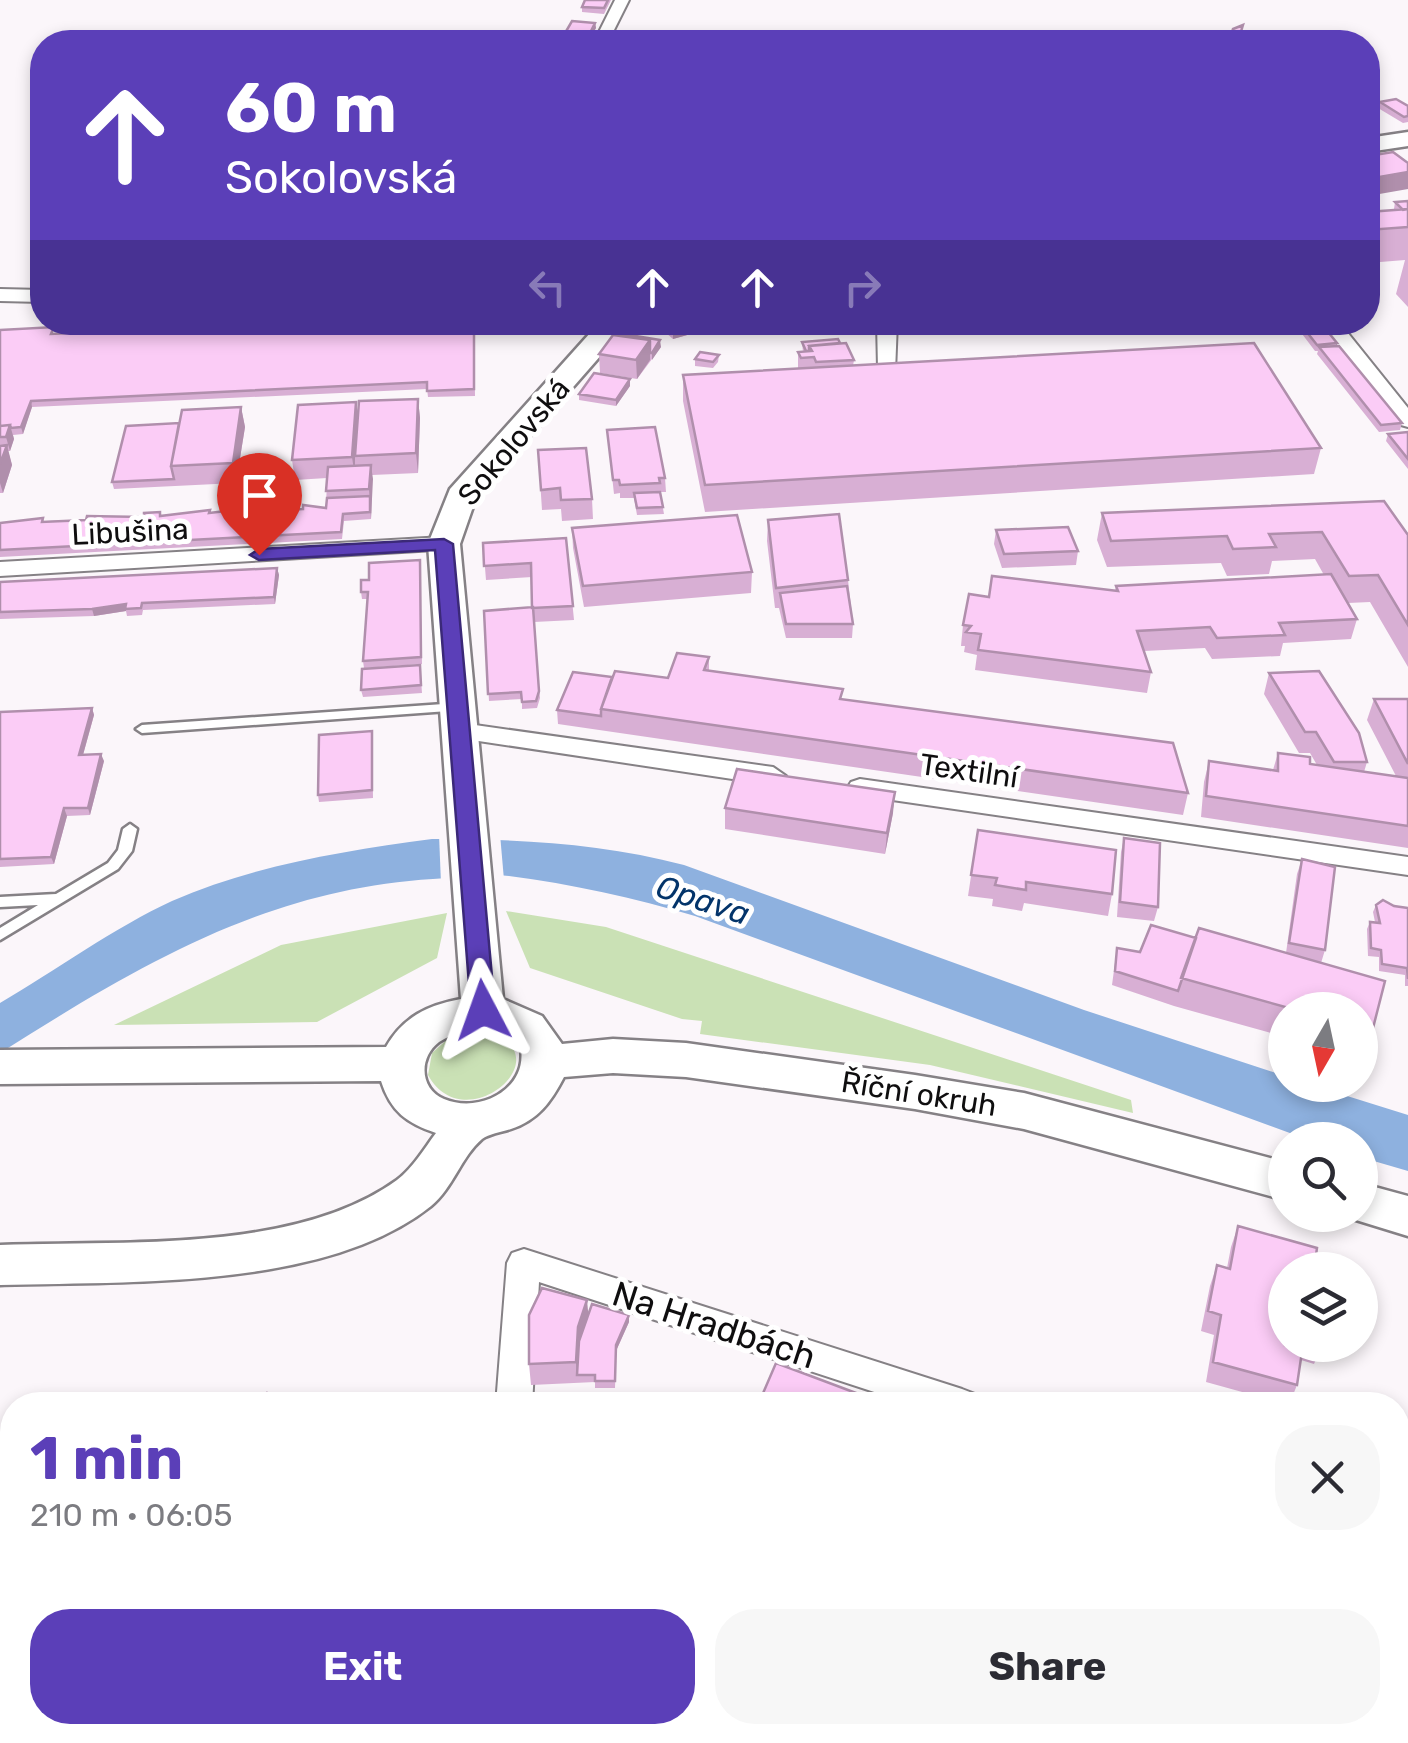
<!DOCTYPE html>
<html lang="en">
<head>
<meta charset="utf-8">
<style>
  :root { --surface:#fff; --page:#f7f7f7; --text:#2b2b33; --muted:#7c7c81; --accent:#5b3fb8 }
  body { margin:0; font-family:Rubik,sans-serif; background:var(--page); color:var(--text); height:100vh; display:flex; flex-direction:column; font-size:38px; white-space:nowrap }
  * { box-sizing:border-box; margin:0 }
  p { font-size:32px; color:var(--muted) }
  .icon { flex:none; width:55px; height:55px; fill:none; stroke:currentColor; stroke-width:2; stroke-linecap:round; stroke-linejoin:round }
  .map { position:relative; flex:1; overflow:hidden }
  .sheet { position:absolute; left:0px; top:1392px; width:1410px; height:352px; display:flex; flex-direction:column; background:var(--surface); border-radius:40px 40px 0 0; box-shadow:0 5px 15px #0003 }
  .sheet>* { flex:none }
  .banner { position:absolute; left:30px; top:30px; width:1350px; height:305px; border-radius:40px; box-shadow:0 5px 15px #0003; background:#5b3fb8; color:#fff; overflow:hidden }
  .needle { width:65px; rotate:189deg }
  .buttons { position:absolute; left:1268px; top:992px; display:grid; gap:20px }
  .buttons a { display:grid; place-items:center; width:110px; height:110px; border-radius:50%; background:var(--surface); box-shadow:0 5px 15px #0003; font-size:50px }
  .pin { position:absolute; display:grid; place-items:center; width:85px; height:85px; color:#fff; margin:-102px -42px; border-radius:50% 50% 50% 0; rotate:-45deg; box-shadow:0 0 10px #0007 }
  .pin .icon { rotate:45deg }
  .me { position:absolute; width:110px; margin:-55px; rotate:356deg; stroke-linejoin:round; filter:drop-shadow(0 0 8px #0008) }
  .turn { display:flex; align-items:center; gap:35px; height:210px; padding:0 30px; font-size:45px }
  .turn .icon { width:130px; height:130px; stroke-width:2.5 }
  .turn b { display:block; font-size:70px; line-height:85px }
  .lanes { display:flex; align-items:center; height:95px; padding:0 30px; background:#0003; justify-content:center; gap:50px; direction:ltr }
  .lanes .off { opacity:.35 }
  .round { display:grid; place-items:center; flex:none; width:105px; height:105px; border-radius:40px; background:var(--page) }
  .head { display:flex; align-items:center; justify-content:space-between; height:170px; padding:0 30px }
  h1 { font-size:60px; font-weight:700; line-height:75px; color:var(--accent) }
  .cta { display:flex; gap:20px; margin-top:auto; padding:20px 30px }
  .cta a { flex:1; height:115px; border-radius:40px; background:var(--accent); color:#fff; font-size:40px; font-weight:700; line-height:115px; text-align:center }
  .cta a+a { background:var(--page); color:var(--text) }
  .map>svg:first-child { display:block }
</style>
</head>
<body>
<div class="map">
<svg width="1408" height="1743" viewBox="0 0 1408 1743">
  <rect width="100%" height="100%" fill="#fbf6fa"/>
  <path fill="#cae1b5" d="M506,911L606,927L1131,1100L1133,1113L930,1065L700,1034L702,1021L682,1019L530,968Z
    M447,913L437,958L317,1022L114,1025L281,945Z
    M479,1030C572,1049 466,1144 428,1075L432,1053L451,1036Z
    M354,1732H482V1733L481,1743H338Z
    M504,1732H749V1733L745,1743H503Z"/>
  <path fill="#8eb1df" d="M432,839C518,839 601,843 684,865L1084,1010L1285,1076V1085H1312L1408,1115V1171L1360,1157V1140H1309L695,916C635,898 571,884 509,876C485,873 457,878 433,879C266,889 138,966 0,1053V1003C53,972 117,926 172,901C255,865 343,851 432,839Z"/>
  <path fill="#fbf6fa" d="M439,834H500L504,880L441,884Z"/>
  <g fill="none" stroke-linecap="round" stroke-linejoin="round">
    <g stroke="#858185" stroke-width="5">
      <path id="lane" d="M458,703L464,707L462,710L142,733L136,729L142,725Z
        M130,824L137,829L132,851L118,869L0,940V928L38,905L0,907V897L56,894L108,863L118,850L123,829Z"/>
    </g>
    <g stroke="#858185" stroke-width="4">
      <path id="street" d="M615,0H629L608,42H594Z
        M0,289L42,290V302L0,301Z
        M877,322H897L895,372L888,374L878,368Z
        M1319,322H1339L1408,408V427L1401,425Z
        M444,537L452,539L455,544L452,549L0,576V562Z
        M461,723L773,767L786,776L773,785L452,737L448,731Z
        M860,779L1408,857V875L851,794L847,788L851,782Z
        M524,1249L962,1389L975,1394L980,1405H914L539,1282L532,1405H496L507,1263L512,1253Z
        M1408,1463V1562L1399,1566L1398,1467Z
        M278,1732H327L323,1743H274Z
        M854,1732H921L925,1743H858Z"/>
    </g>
    <g stroke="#858185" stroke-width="5">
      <path id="secondary" d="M1408,132V146L1368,152V138Z
        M600,322H630L476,498L460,544L503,999L542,1016L562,1044L613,1039L686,1043L915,1075L1024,1093L1285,1162V1200L1024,1129L915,1109L686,1077L613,1073L564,1077C551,1102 538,1120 511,1129C502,1132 489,1134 482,1139C461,1157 453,1188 431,1206C326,1290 129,1281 0,1285V1245C120,1240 295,1254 397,1180C413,1168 424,1149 436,1133C407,1123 391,1112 381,1081L0,1084V1050L386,1047C403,1017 428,1005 461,999L428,544L450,489ZM483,1026L499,1031L521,1049C527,1089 480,1114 444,1099C420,1089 418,1058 439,1042C453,1033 467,1030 483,1026Z
        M1360,1183L1408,1196V1236L1343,1216L1360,1215Z"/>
    </g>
    <use href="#lane" fill="#fff" fill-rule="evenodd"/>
    <use href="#street" fill="#fff" fill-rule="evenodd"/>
    <use href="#secondary" fill="#fff" fill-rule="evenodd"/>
  </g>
  <path fill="#d8afd4" d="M585,0H611L604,14L582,12V7Z
    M595,23L596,28L589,42H561V40Z
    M1380,102L1408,106V122L1403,123L1378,108Z
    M1408,201V307L1396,294L1405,260L1368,263V212L1395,210L1394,209L1395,202Z
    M95,322H151V324L96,326Z
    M197,322H295V324L474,322L475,396L428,397L427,389L32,407L23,434L13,435L14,439L10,451H8L12,465L3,493H0V330L55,334L198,328Z
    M657,322H705V330L673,339L658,326Z
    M1293,322H1320L1337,343L1336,346L1402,423L1400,430L1379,432L1317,354L1318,351H1315Z
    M802,342L840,343L854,360L853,366L1321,448L1314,474L705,512L683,401V375L798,369V352H803Z
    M661,347L637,379L600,373L599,354Z
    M719,355L718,362L713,368L695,366V359Z
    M630,386L616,406L579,400V394Z
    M418,399L420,418L418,473L372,475L371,519L344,521L342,539L0,557V523L161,516L210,510L211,513L326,508L327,478L295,480L292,460L358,415Z
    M241,407L245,427L236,483L114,489L112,482L179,423Z
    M607,430L665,478L666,492H660L664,514L637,515L634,498H620V493L614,494Z
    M1408,432V469L1386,441L1388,434Z
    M538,450L592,499L593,519L562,521L561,509L542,510Z
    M1102,513L1408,535V667L1370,602L1348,603L1357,619L1351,639L1283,643L1280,656L1212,659L1205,648L1144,651L1151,672L1147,693L975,670L977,655L964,652L965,646H961L963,625L989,597L1115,591L1116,586L1324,575L1315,559L1272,561L1269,574L1227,576L1221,563L1107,567L1097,540Z
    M768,520L848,580L853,624L852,638H786L779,608H775L767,541Z
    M572,528L752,572L751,593L584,607L573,548Z
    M996,530L1078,551L1076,565L1002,568L994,544Z
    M566,538L574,620L534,622L540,698L537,708L522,709V699L489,701L484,611L532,607V577L486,580L483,543Z
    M420,560L422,664L364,668L363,661L368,599H362L361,592L369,580Z
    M277,568L279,575L275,604L143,610L142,615L127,616L126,611L94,616L0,619V582Z
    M709,657V671L842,700L1188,793L1183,815L558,724L557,710L612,677L668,678Z
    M420,665L422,693L363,697L361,690Z
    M1269,673L1367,762L1364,772L1396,776L1367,720L1374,699H1408V848L1201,817L1204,782L1209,761L1273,770L1278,753L1317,765L1310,753H1299L1264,694Z
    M92,708L94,715L83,755L104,761L90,815L67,816L54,864L0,867V712Z
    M372,731L373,798L319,802L318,795Z
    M725,808L893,813L885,854L725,829Z
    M978,830L1112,894L1108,916L1024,903L1022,911L992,906L993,899L968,896Z
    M1124,838L1158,907L1154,921L1117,917L1121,852Z
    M1302,859L1335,867L1325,950L1321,963L1385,981L1372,1032L1362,1059H1360V1010H1285V1037L1174,1006L1112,985L1117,948L1140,952L1151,925L1196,938L1199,928L1286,953L1297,874Z
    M1376,905L1408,908V986H1405V975L1379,971V957L1368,956L1367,929L1370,922H1375L1373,912Z
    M1238,1226L1285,1345H1322L1314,1364L1301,1360L1297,1385L1289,1405L1206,1382L1214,1335L1201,1331L1210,1286L1217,1265L1227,1268L1231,1247Z
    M588,1314L629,1315V1322L616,1351L615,1388H595V1382L531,1385L529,1364Z
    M1408,1649V1743H1139L1113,1732H1398V1717Z"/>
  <path fill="#b08fac" d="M595,23L596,28L587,42V39Z
    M1408,172V189L1368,196V179Z
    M705,323V330L673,339V333Z
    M650,340V360L637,379L636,360Z
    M660,340L661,347L652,360V353Z
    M630,379V386L616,406V400Z
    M418,399L420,418L418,473L416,453Z
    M31,401L32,407L23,434L21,427Z
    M356,402L359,422L355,456V477L352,457Z
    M241,407L245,427L236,483L233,463Z
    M10,425L14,439L10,451L6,437Z
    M7,445L12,465L3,493L0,483V464Z
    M371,465L373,479L371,519L369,489Z
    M277,568L279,575L275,604L274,597Z
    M126,604V611L94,616L92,609Z
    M92,708L94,715L81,762L79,755Z
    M101,754L104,761L90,815L88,808Z
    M895,792L893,813L885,854L887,833Z
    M64,808L67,816L54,864L51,857Z
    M587,1300L589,1321L577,1375L576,1362L578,1327Z
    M629,1315V1322L616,1351L615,1388L616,1345Z
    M18,1732H46L36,1743H8Z"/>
  <path fill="#fbccf6" stroke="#b08fac" stroke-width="2.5" d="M585,0H608L604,8L582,7Z
    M572,21L595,23L587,39L561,40Z
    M1243,25L1239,38H1230L1233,29Z
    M523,37L539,38L536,42H520Z
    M1396,99L1408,106V116L1404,117L1380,102Z
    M1393,152L1408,163V172L1368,179V156Z
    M1408,201V209L1403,210L1395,202Z
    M1408,209V227L1368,230V212Z
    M334,322H474V389L427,391V382L31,401L21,427L11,428L10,425L0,426V330L54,327L51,334Z
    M661,322H705V323L673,333Z
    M1299,322H1320L1337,343L1317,345Z
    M623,334L660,340L652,353H650V340L622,336Z
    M613,335L650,340L636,360L599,354Z
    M838,339L840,343L809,346V351H806L802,342Z
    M846,343L854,360L816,362L814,357L801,358L798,352L812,351L809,346Z
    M1254,343L1321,448L705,485L683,375Z
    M1339,346L1402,423L1381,425L1319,347Z
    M700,352L719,355L713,362L695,359Z
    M594,373L630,379L616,400L579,394Z
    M418,399L416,453L355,456L359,401Z
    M356,402L352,457L292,460L298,405Z
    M241,407L233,463L171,466L182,410Z
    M179,423L171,466L174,479L112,482L126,426Z
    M10,425L6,437H0V426Z
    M655,427L665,478H659L660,483L620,485L619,480H613L607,430Z
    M1408,432V459L1388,434Z
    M7,445L0,464V446Z
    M586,448L592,499L561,500L560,488L541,490L538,450Z
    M371,465L369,489L326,491L328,467Z
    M660,492L663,507L637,508L634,493Z
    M370,496V512L343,514L341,532L0,550V523L43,518L42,522L86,520L87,516L144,517V513L160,512V516L210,510L209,513L260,507L259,511L303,509V505L326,508L327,498Z
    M1384,501L1408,535V625L1378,575L1349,576L1322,532L1269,534L1276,547L1233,549L1227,536L1111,541L1102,513Z
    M839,514L848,580L776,588L768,520Z
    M737,515L752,572L583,586L572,528Z
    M1068,527L1078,551L1004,554L996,530Z
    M566,538L573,606L532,608L531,563L484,566L483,543Z
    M420,560L421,657L363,661L368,592H361V580H369V563Z
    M277,568L274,597L142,603L141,608L125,609L126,604L92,609L0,612V582Z
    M1331,574L1357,619L1279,623L1285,635L1217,638L1210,627L1137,631L1151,672L978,650L981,634L966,632L971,626L963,625L969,594L989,597L992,576L1118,591L1116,586Z
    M847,586L853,624H786L780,593Z
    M533,607L539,691L536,701L522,702L521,692L488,694L484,611Z
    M677,653L709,657L704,670L843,689L840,699L1173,743L1188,793L601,709L615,671L668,678Z
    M420,665L421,685L361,690L362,669Z
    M1319,671L1359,733L1367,762H1334L1316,732H1305L1269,673Z
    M573,672L612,677L601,709V716L557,710Z
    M1374,699H1408V764Z
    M92,708L79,755L101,754L88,808H64L51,857L0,859V712Z
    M372,731V790L318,795L319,735Z
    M1278,753L1310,757V764L1408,778V826L1206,796L1209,761L1278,771Z
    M737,769L895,792L887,833L725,808Z
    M978,830L1116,850L1112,894L1026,882V890L995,885L997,878L971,875Z
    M1124,838L1160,843L1158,907L1120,902Z
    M1302,859L1335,867L1325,950L1289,943Z
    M1383,900L1394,906L1408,908V979L1407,968L1382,964L1381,950L1371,948L1370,922L1380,923L1376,905Z
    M1151,925L1196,938L1178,991L1115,971L1117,948L1140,952Z
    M1199,928L1385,981L1372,1032L1360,1028V1010H1296L1181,978Z
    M1238,1226L1317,1248L1314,1270H1285V1345H1303L1297,1385L1213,1362L1221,1315L1208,1311L1217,1265L1230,1269Z
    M542,1288L587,1300L578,1327L576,1362L529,1364V1315Z
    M592,1304L629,1315L616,1345L615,1381H595V1375H577L579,1341Z
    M776,1363L888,1405H758Z
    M267,1393L282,1405H254Z
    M12,1683V1732H18L8,1743H0V1695Z
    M1408,1703V1743H1190L1163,1732H1398V1731L1403,1733Z"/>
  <path fill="#5b3fb8" stroke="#3b2978" stroke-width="2.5" d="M444,539L453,544L495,1010L492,1017H475L471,1010L435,550L259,560L250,555L259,549Z"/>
  <g text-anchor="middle" stroke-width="10" stroke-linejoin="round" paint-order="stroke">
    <g font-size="30" fill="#0f0e0f" stroke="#fff">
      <text transform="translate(514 442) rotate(-50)" y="10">Sokolovská</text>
      <text transform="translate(130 532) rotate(-3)" y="10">Libušina</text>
      <text transform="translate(969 771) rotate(8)" y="10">Textilní</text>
      <text transform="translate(919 1094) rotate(9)" y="10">Říční okruh</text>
    </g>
    <g font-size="32" font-style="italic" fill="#03346a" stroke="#fff">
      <text transform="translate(703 900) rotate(18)" y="11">Opava</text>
    </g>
    <g font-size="35" fill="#0f0e0f" stroke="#fff">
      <text transform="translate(714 1325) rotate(18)" y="12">Na Hradbách</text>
    </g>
  </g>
</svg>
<div class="buttons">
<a><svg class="needle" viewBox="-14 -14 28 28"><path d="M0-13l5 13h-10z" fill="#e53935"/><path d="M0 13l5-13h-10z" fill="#7c7c81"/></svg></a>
<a><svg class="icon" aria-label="search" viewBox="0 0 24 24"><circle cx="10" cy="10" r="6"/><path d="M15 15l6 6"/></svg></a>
<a><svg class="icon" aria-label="layers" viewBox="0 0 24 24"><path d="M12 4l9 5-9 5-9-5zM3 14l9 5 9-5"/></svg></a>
</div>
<div class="pin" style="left:259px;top:555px;background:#d93025"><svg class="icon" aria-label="arrive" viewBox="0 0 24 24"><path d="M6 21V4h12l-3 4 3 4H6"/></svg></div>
<svg class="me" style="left:483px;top:1010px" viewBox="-20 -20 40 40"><path d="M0-17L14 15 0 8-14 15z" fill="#5b3fb8" stroke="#fff" stroke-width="4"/></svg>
<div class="banner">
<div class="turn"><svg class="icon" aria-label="ahead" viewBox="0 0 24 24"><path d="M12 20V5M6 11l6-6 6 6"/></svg><div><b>60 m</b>Sokolovská</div></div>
<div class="lanes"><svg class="icon off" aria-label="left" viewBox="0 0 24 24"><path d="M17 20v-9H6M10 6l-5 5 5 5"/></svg><svg class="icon" aria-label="ahead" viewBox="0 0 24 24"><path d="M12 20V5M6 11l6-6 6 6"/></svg><svg class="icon" aria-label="ahead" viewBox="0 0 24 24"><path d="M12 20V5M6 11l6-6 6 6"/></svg><svg class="icon off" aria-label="right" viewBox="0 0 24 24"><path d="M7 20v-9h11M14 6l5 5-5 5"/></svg></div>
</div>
<section class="sheet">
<div class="head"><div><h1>1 min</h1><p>210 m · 06:05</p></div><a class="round"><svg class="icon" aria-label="close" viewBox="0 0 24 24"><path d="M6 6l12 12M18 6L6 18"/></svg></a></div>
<div class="cta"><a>Exit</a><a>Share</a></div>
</section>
</div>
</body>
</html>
